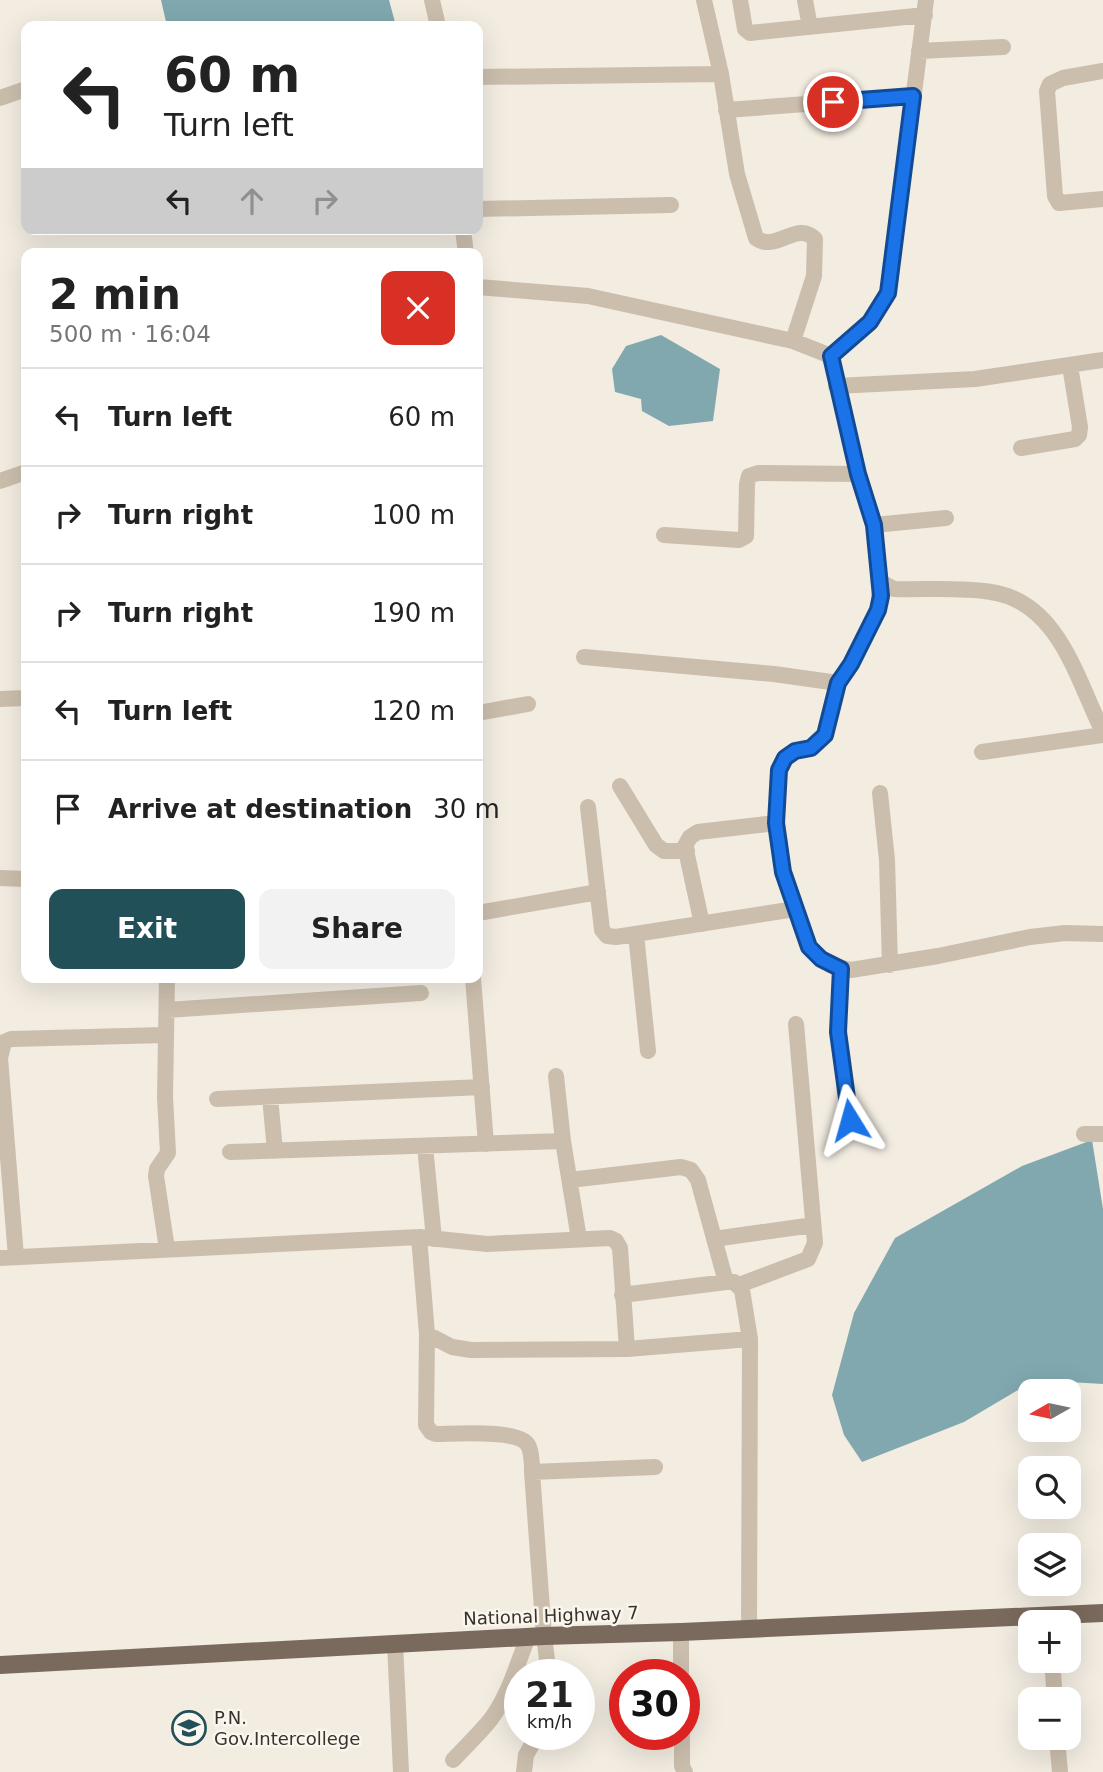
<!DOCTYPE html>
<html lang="en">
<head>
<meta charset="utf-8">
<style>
  :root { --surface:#fff; --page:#f2f2f2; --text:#222; --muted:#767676; --line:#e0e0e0; --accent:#225059 }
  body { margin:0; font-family:"DejaVu Sans",sans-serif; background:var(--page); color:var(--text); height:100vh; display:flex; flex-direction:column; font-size:26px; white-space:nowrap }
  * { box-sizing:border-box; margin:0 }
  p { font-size:23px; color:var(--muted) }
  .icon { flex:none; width:38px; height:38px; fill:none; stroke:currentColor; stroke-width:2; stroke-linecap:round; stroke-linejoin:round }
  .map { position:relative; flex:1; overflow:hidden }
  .side { position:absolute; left:21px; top:248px; width:462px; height:735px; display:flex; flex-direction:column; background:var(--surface); border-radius:14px; box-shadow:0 7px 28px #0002 }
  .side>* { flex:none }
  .guide { position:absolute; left:21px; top:21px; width:462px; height:214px; border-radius:14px; box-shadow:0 7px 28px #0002; background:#fff; color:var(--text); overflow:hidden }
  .needle { width:46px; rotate:261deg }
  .tools { position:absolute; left:1018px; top:1379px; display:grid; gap:14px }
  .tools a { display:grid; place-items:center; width:63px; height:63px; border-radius:14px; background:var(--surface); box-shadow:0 7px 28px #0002; font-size:35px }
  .speed { position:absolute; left:504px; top:1659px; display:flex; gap:14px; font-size:35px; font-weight:700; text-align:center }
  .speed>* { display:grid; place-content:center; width:91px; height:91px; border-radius:50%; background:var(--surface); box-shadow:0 7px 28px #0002; line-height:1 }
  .speed small { font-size:18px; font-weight:400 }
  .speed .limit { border:10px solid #d22; background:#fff; color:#111 }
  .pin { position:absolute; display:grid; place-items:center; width:60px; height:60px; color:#fff; margin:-30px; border:4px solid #fff; border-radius:50%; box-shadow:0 2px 7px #0007 }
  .me { position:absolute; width:77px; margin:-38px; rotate:352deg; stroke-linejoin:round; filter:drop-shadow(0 0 5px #0008) }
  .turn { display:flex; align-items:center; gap:24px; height:147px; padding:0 28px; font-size:32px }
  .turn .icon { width:91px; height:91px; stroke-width:2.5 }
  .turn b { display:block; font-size:49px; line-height:60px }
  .lanes { display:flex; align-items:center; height:66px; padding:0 28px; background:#0003; justify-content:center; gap:35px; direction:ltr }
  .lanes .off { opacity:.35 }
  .round { display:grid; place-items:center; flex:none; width:74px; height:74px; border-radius:14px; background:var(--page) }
  .summary { display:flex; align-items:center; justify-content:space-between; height:119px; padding:0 28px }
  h1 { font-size:42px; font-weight:600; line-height:52px }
  .primary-button { display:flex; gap:14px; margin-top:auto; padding:14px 28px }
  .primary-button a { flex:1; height:80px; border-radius:14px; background:var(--accent); color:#fff; font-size:28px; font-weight:600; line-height:80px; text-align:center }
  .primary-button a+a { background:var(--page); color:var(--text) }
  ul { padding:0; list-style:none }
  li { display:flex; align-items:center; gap:21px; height:98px; padding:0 28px; border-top:2px solid var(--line) }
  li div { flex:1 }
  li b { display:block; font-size:26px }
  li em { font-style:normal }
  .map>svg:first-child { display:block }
</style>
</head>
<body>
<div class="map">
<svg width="1103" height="1772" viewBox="0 0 1103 1772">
  <rect width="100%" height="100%" fill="#f2ece1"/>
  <path fill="#81a8af" d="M161,0H389L396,26H167Z
    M661,335L720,369L713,421L669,426L642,411L641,399L615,392L612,369L626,346Z
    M1092,1140L1103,1209V1384L1035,1380L964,1422L862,1462L844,1435L832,1395L854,1313L895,1238L1022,1166Z"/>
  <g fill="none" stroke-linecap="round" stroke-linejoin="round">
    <path stroke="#cbbead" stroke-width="16" d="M432,0L438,26
      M704,0L721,74L737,174L756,238C776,253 797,220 815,239L814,276L793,341
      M740,0L745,29L750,33L925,15
      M805,0L810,27
      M919,51L1003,47
      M1103,71L1063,78L1050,84L1047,91L1055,196L1059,203L1103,199
      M478,77L721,74
      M0,98L26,89
      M726,110L913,96
      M478,209L671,205
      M463,229L466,254
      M478,287L588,296L793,341L831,356L870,322L888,293L926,0
      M831,356L858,474L874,525L878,571L881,582L894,589C925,590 959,587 991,592C1059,602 1077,680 1103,732
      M836,386L975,379L1103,360
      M1021,448L1075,439L1079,435L1080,427L1070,366
      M0,481L26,472
      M874,525L946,518
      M664,535L739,540L746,536L747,484L749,476L758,473L858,474
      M881,582L878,610L851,664L838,683L825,735L811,748L795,751L785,758L779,770L776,823L783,872L809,947L830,965L851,970L938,956L1030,937L1065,933L1103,934
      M584,657L774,674L838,683
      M0,699L26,698
      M478,713L528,704
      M982,752L1103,735
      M620,786L656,845L664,851H687
      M880,793L887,860L890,965
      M588,807L602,930L607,936L616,937L795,909
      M0,878L26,879
      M478,913L598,892
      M702,924L685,846L690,837L698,832L776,823
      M636,934L648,1051
      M841,969L838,1032L850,1120
      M473,978L486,1144
      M167,1010L421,993
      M556,1076L563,1141L579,1239
      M270,1097L275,1151
      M217,1099L482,1087
      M1084,1134H1103
      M425,1146L434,1239
      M230,1152L563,1141
      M570,1180L681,1167L691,1170L698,1180L726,1282
      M419,1237L427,1334L426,1425L431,1432L436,1434C455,1434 518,1429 528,1445C532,1452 532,1464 532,1472L544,1636L549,1675
      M714,1239L813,1225
      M167,1249L156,1176L157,1169L168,1153L165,1097L167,978
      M16,1257L0,1058L4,1042L11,1039L166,1035
      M0,1258L419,1237L487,1244L610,1238L616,1241L620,1248L627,1349
      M739,1285L808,1259L815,1243L796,1024
      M622,1295L726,1282H734L742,1290L750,1339L749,1629
      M427,1334L452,1347L471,1350L627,1349L750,1339
      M532,1472L655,1467
      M681,1632V1675
      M395,1643L401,1772
      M1052,1661L1055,1699
      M682,1734V1766L685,1772
      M1057,1738L1060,1772
      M453,1760C466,1746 480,1733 491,1719C509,1695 517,1664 528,1637
      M524,1772L526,1755L538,1734"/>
    <path stroke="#7a6a5d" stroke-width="18" d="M0,1665L544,1636L681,1632L1103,1613"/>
  </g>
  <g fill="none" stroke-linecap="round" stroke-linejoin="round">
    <g stroke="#114b97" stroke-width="18">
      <path id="route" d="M833,102L913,96L888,293L870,322L831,356L858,474L874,525L881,596L878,610L851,664L838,683L825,735L811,748L795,751L785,758L779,770L776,823L783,872L809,947L821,959L841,969L838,1032L850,1120"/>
    </g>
    <use href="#route" stroke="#1a73e8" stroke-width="12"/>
  </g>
  <defs>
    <g id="university-ring" transform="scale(1.75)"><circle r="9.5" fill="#faf6ed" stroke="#225059" stroke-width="1.5"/><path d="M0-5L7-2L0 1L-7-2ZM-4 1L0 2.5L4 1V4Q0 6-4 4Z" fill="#225059"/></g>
  </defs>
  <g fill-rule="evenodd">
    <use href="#university-ring" x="189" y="1728"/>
  </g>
  <g text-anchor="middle" stroke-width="5" stroke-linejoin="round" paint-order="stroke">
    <g font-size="18" fill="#39312b" stroke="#faf6ed">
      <text transform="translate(551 1616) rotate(-2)" y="6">National Highway 7</text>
    </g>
    <g font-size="18" fill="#39312b" stroke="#faf6ed" text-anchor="start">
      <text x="214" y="1724">P.N.<tspan x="214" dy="21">Gov.Intercollege</tspan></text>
    </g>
  </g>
</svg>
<div class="tools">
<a><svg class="needle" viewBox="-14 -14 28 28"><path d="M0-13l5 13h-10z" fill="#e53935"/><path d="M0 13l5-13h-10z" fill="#767676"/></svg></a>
<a><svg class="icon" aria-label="search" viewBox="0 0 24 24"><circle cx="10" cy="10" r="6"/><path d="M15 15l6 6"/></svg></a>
<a><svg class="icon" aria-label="layers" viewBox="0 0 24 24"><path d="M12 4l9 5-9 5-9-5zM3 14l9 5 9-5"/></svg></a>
<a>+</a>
<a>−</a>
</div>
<div class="speed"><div>21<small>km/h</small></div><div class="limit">30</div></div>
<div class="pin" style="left:833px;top:102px;background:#d93025"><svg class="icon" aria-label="arrive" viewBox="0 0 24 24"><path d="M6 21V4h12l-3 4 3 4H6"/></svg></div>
<svg class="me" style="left:850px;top:1120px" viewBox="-20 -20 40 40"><path d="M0-17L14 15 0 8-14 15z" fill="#1a73e8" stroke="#fff" stroke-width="4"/></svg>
<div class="guide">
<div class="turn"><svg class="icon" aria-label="left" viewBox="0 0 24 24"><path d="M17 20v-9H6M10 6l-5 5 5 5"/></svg><div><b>60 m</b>Turn left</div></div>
<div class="lanes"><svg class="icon" aria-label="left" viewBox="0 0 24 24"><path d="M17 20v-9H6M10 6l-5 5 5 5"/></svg><svg class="icon off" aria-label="ahead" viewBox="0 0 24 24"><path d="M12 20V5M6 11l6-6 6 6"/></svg><svg class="icon off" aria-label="right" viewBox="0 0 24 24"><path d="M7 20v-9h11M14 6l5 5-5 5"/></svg></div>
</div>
<section class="side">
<div class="summary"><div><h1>2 min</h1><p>500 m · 16:04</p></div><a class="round" style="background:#d93025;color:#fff"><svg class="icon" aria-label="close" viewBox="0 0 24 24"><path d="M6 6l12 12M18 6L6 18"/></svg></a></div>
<ul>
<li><svg class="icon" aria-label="left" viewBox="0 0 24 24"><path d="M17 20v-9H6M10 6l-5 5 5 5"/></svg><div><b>Turn left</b></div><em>60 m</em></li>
<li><svg class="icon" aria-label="right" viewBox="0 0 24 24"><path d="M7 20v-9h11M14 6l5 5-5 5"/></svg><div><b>Turn right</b></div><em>100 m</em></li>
<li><svg class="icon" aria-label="right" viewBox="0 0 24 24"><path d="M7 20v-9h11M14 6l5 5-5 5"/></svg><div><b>Turn right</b></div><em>190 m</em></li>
<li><svg class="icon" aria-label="left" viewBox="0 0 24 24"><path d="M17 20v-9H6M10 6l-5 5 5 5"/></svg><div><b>Turn left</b></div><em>120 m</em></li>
<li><svg class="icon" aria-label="arrive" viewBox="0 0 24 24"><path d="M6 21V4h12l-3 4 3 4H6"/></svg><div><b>Arrive at destination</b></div><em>30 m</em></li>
</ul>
<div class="primary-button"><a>Exit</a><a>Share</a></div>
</section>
</div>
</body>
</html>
